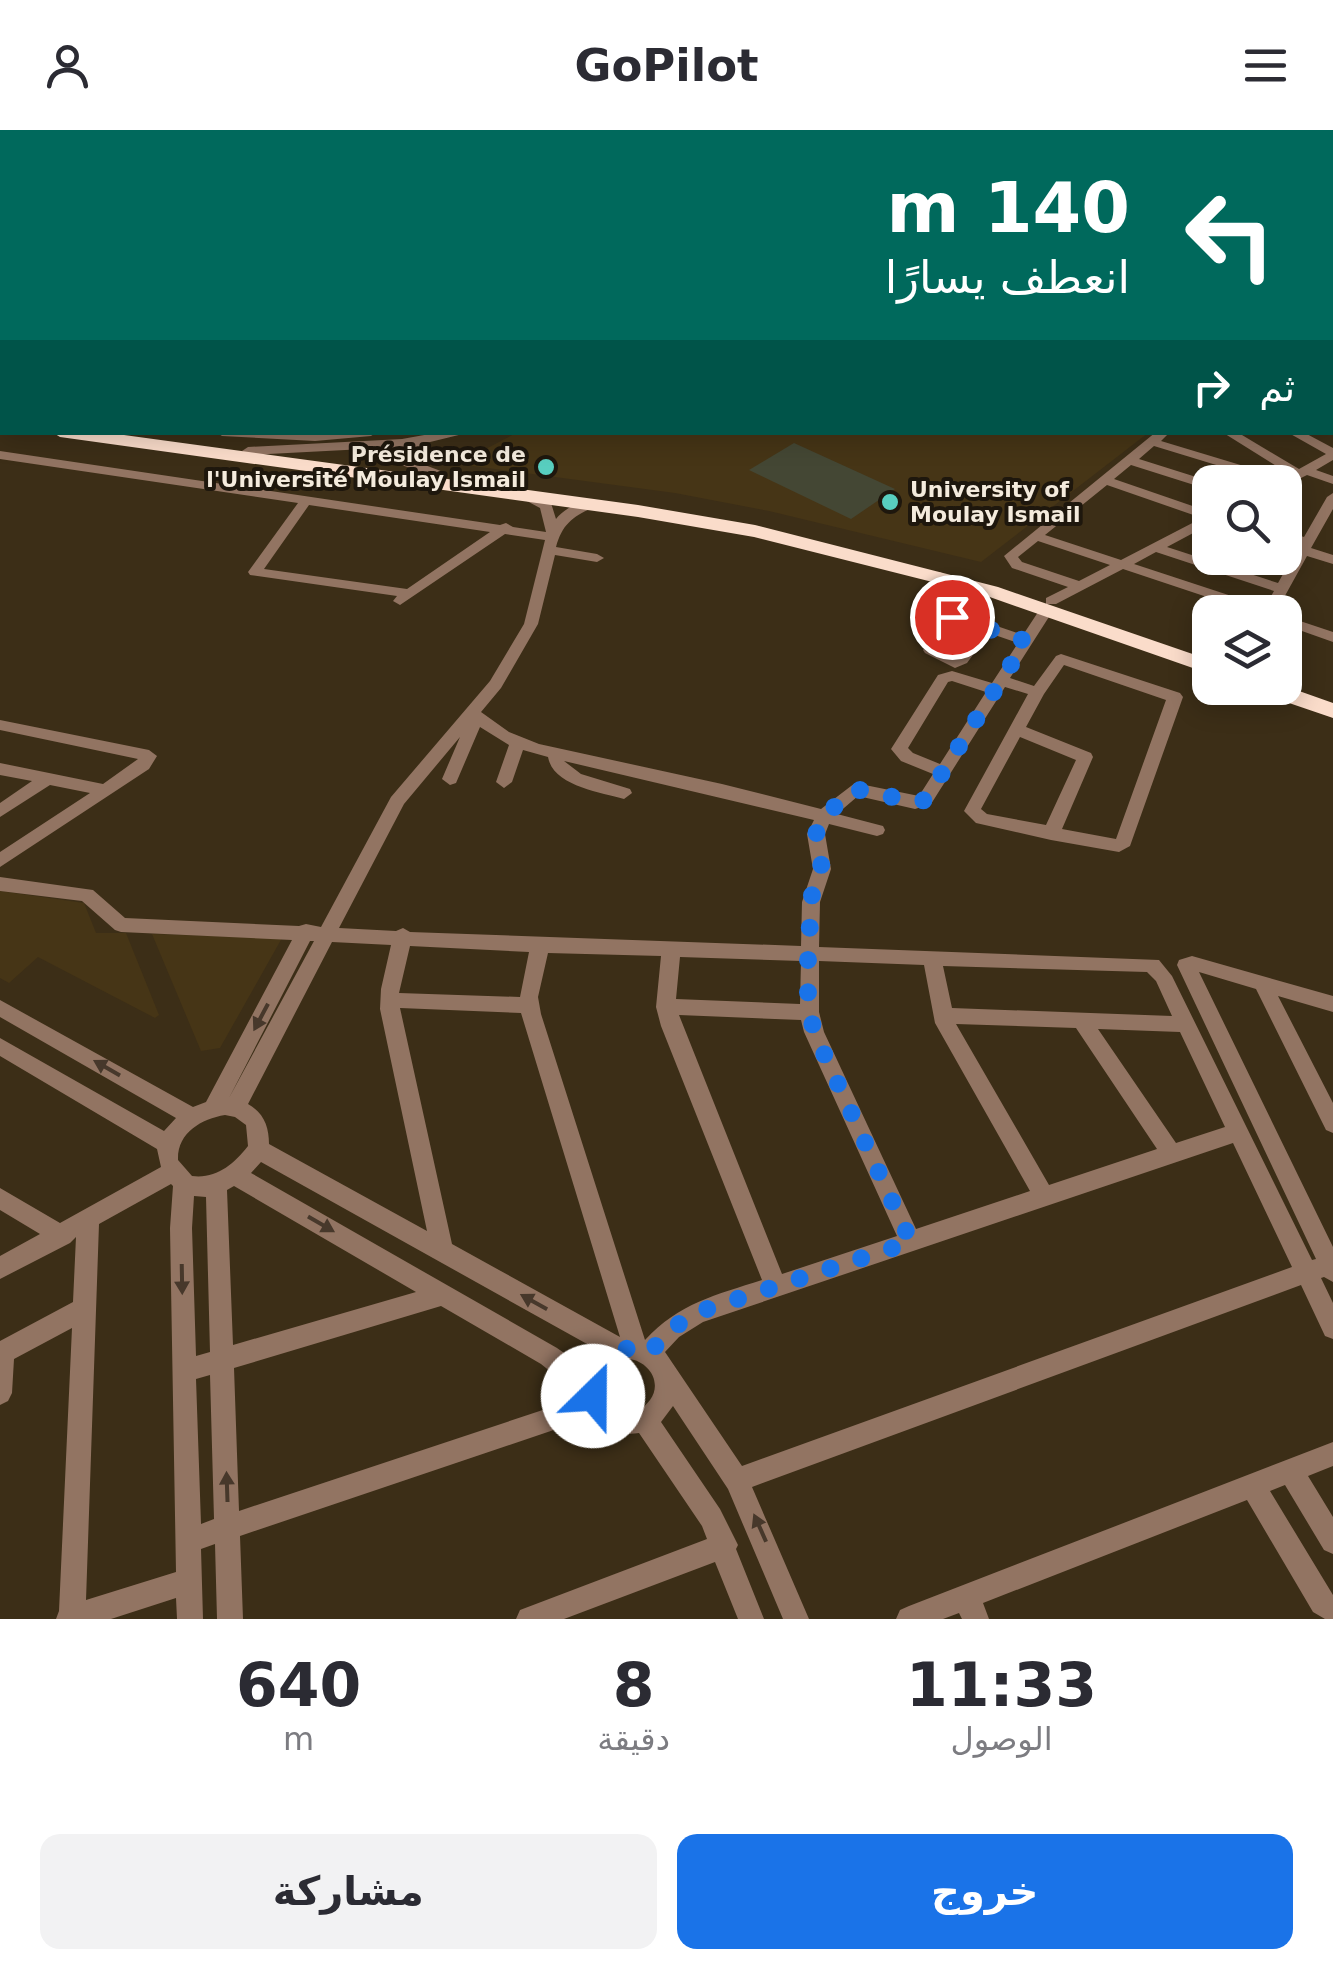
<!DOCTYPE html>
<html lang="ar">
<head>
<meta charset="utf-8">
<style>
  :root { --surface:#fff; --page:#f2f2f3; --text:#2b2b33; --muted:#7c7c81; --accent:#1a73e8 }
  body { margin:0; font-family:"DejaVu Sans",Cairo,sans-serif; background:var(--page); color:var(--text); direction:rtl; height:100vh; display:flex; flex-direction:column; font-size:38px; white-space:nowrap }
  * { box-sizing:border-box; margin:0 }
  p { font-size:32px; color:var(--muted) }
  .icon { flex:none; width:55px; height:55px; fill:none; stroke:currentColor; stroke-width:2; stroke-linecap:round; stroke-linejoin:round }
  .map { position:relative; height:1489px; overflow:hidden; direction:ltr }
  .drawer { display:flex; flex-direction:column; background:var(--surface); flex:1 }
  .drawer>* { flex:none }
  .guide { position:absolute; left:0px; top:0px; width:1335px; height:305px; box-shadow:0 5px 25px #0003; direction:rtl; background:#00695c; color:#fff; overflow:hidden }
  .controls { position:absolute; left:1192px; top:335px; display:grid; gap:20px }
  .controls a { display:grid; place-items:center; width:110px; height:110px; border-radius:20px; background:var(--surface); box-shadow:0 5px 25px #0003; font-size:50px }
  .pin { position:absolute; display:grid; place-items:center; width:85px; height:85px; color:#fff; margin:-42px; border:5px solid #fff; border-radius:50%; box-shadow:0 2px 10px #0007 }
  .me { position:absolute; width:110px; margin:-55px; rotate:23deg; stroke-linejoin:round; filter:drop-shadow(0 0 8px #0008) }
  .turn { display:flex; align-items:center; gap:35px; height:210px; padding:0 40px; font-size:45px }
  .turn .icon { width:130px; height:130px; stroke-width:2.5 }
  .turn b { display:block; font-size:70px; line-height:85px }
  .then { display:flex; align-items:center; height:95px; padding:0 40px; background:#0003; gap:20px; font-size:38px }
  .eta { display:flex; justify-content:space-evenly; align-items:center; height:170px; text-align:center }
  .eta b { font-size:60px; font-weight:600; line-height:70px }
  .cta { display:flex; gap:20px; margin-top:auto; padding:20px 40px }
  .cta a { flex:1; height:115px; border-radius:20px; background:var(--accent); color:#fff; font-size:40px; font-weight:600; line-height:115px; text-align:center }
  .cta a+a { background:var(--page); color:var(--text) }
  header { display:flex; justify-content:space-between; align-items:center; height:130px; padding:0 40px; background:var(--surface); font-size:45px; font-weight:600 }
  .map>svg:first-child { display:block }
</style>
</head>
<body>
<header><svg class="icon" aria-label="menu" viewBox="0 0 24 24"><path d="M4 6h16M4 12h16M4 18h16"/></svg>GoPilot<svg class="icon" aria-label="person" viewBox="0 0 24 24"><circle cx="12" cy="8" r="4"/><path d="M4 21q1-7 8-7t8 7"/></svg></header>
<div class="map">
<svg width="1333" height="1489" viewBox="0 0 1333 1489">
  <rect width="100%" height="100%" fill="#3c2e17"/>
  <path fill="#463516" d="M518,302L1148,303L981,432L769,381L675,363L457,334Z
    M0,761L84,773L96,803H126L159,885L155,888L38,827L9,853L0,848Z
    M152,804L282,808L220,918L201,921Z"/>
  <path fill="#444734" d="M794,313L895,359L851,389L749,340Z"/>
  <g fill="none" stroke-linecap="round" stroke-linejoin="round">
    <path fill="#927462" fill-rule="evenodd" d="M207,0H217L218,2H209Z
      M281,0H292L293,2H283Z
      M433,0H451V1L437,2Z
      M528,0H536V2H528Z
      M576,0H584V2H576Z
      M627,0H638L639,2H629Z
      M840,0H851L853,2H843Z
      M880,0H891L893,2H883Z
      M928,0H939L941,2H931Z
      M1058,0H1069L1070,2H1060Z
      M0,19L2,20V24L0,25Z
      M1332,19H1333V25H1332Z
      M2,31V37L0,38V32Z
      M2,46V52L0,53V47Z
      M1332,46H1333V52H1332Z
      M1332,60H1333V66H1332Z
      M0,63L2,64V70L0,69Z
      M1332,81H1333L1332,88Z
      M0,99H2V105H0Z
      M1332,111H1333V117H1332Z
      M0,118H2V124H0Z
      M1332,137H1333V143H1332Z
      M1332,251H1333V258H1332Z
      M1332,275H1333V283H1332Z
      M216,302H377L371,306L315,311L222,306Z
      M441,302H471L426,313L410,323L409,329L446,343V349L442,350L399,334L398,321L403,317L248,325L242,321L248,317L402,309Z
      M1156,302H1170L1161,311L1284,348L1289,344L1222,302H1237L1299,339L1326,324L1287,302H1303L1333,318V330L1316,340L1333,346V354L1307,345L1285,356V352H1272L1154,316L1139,329L1212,352L1210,360L1131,335L1114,349L1210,382V394L1167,417L1278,453L1300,414L1285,409V401L1304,407L1327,367L1333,363V379L1311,418L1333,425V434L1307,426L1276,482H1252L1123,439L1056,474H1046V468L1068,457L1012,438L1004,426ZM1107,355L1202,388L1121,430L1045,405ZM1038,411L1110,435L1079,451L1022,432L1018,427ZM1156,422L1274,461L1265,477L1134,434Z
      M0,321L500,395L506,393L513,397L546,402L540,378L525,370V364H535L551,373L556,389C563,380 579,370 592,372V378C572,387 562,395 556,417L597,424L604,428L597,432L555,425L538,494L501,558L481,582L509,602L539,614L722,654L821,679L855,653L919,666L933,644L901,631L891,619L938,545L952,541L992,553L1018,513L989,503L967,533L955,538L925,523L923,520L944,488L939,484L933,446L935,443L940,442L947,446L953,481L1023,505L1042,476H1052L1054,479L1010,548L1034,556L1056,526L1061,524L1180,563L1183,567L1130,716L1119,722L1051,710L976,693L964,681L1028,564L1005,557L931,674L915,679L858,666L837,684L883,696L885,700L883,704L877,706L829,694L825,704L831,739L820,772L819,817L1159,830L1172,846L1312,1130L1316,1129L1177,835L1179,830L1192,826L1333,866V882L1278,866L1333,973V1003L1326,1000L1256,859L1199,842L1333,1117V1152L1324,1147L1321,1148L1333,1173V1209L1325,1206L1301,1155L752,1357L809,1489H783L728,1359L673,1276L661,1292L720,1379L738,1415L736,1419L764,1489H738L715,1432L564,1489H516L520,1480L707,1409L702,1396L639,1303C621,1306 605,1300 592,1287L240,1406L243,1489H217L215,1414L201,1419L203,1489H177L176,1468L111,1489H56L59,1481L72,1198L14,1229L12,1263L8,1271L0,1275V1211L73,1172L76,1107L70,1113L0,1149V1126L40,1104L0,1080V1058L60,1093L161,1037L157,1019L0,926V908L164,1001L176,988L0,887V870L193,977L206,972L292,810L121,802L115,800L82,771L0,761V747L93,760L125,788L299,796L306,794L321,797L391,667L490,551L524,494L545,410L505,404L400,475L393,471L397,466L250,445L248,442L298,373L0,329ZM309,375L490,402L407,459L264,439ZM956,492L977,499L956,527L938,518ZM1064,535L1166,570L1116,709L1062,699L1093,627L1091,623L1026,597L1044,564ZM952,551L986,562L940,634L913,623L908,618L948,552ZM480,597L509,615L496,652L504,658L512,652L523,620L548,627C553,656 600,662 624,669L632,663L630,659L581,644L564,631L814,690L807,704L813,739L802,772L801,816L410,802L403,798L396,801L339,798L404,674L460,607L442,649L450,655L456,653ZM1020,607L1076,630L1046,695L987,684L981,679ZM310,811H314L229,968ZM332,812L391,815L381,859L380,879L427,1101L269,1014C269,997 264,983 248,974ZM410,816L529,822L520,867L399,863ZM548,823L661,826L656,877L661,896L762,1150C716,1165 679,1173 645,1210L541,884L538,867ZM680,827L801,831L800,874L676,869ZM819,831L924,835L935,893L1030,1061L916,1099L824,902L819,882ZM943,836L1147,842L1156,851L1172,886L952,878ZM400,878L521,883L620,1207L452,1114ZM679,885L801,890L804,902L897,1106L782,1144ZM956,894L1076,898L1157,1019L1049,1055ZM1098,899L1180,902L1225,997L1176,1013ZM225,985L235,987L246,995L248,1016C233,1035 216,1049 192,1046L178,1030C177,1003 201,989 225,985ZM1233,1013L1292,1137L742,1336L665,1222L679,1207L703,1192ZM261,1032L596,1219L584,1237L557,1218L251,1043ZM171,1054L173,1056L170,1098L176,1442L86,1470L99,1094ZM234,1056L416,1162L233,1215L227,1060ZM194,1066L206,1067L210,1222L196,1226L192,1098ZM441,1176L541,1234L582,1267L239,1381L234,1238ZM629,1229C648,1231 663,1252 650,1270C620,1309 574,1235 629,1229ZM210,1245L214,1389L201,1394L196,1249Z
      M1285,486L1333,502V512L1285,495Z
      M0,590L149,620L157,626L149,639L0,737V722L90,663L50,655L0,687V673L32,651L0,645V633L103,654L138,629L0,600Z
      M1333,1312V1336L1308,1346L1333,1387V1424L1324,1420L1285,1355L1270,1361L1333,1465V1489H1325L1313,1482L1247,1370L983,1473L989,1489H962L959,1483L943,1489H896L900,1480L909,1476Z"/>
    <path fill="#f4b691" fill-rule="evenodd" d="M1332,161H1333V169H1332Z
      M2,262V273L0,274V263Z"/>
    <path fill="#fadcca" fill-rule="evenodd" d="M52,302H102L638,375L755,395L998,457L1210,530V544L984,465L754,407L638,387L60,307Z
      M1285,556L1333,573V588L1260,563L1257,558Z"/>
  </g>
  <defs><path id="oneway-solid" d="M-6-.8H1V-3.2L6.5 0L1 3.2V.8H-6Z" transform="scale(2.5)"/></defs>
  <g fill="#47382b">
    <use href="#oneway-solid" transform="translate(261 887) rotate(118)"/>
    <use href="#oneway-solid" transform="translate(107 938) rotate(-150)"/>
    <use href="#oneway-solid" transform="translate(321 1094) rotate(30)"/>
    <use href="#oneway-solid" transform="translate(182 1149) rotate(89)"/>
    <use href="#oneway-solid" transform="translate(534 1172) rotate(-151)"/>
    <use href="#oneway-solid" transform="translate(227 1357) rotate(-92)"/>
    <use href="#oneway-solid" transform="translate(760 1398) rotate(-114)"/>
  </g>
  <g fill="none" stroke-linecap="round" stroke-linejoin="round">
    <path stroke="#1a73e8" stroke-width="18" stroke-dasharray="0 32.4" d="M593,1266L597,1238C610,1219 628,1214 649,1223L671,1199L698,1182L911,1112L814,902L808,873V824L812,765L822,739L816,704L824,686L855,659L916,672L925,670L1026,511L952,487"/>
  </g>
  <g fill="#58cebf" stroke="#1e170d" stroke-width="4">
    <circle cx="546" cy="337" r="10"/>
    <circle cx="890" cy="372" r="10"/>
  </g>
  <g text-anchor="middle" stroke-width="8" stroke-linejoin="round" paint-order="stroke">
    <g font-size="22" font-weight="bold" fill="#f4ebdd" stroke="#1e170d" text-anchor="end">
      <text x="526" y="332">Présidence de<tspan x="526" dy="25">l'Université Moulay Ismail</tspan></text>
      <text x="910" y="367" text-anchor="start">University of<tspan x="910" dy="25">Moulay Ismail</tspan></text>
    </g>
  </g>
</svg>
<div class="controls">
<a><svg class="icon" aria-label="search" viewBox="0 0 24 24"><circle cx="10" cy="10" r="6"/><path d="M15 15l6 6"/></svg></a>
<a><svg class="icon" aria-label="layers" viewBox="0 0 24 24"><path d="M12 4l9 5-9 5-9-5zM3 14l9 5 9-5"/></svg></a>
</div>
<div class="pin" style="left:952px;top:487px;background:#d93025"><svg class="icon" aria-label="arrive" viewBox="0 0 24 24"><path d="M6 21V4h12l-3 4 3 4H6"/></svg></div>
<svg class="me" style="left:593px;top:1266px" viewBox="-20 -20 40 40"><circle r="19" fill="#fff"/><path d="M0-13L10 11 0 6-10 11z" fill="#1a73e8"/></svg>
<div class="guide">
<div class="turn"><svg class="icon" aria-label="left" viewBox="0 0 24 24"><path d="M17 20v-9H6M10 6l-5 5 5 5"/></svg><div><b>140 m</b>انعطف يسارًا</div></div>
<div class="then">ثم<svg class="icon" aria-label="right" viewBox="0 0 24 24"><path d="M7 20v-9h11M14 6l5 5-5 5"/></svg></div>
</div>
</div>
<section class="drawer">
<div class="eta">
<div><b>11:33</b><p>الوصول</p></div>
<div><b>8</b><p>دقيقة</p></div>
<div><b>640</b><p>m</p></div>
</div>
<div class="cta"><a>خروج</a><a>مشاركة</a></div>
</section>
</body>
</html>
